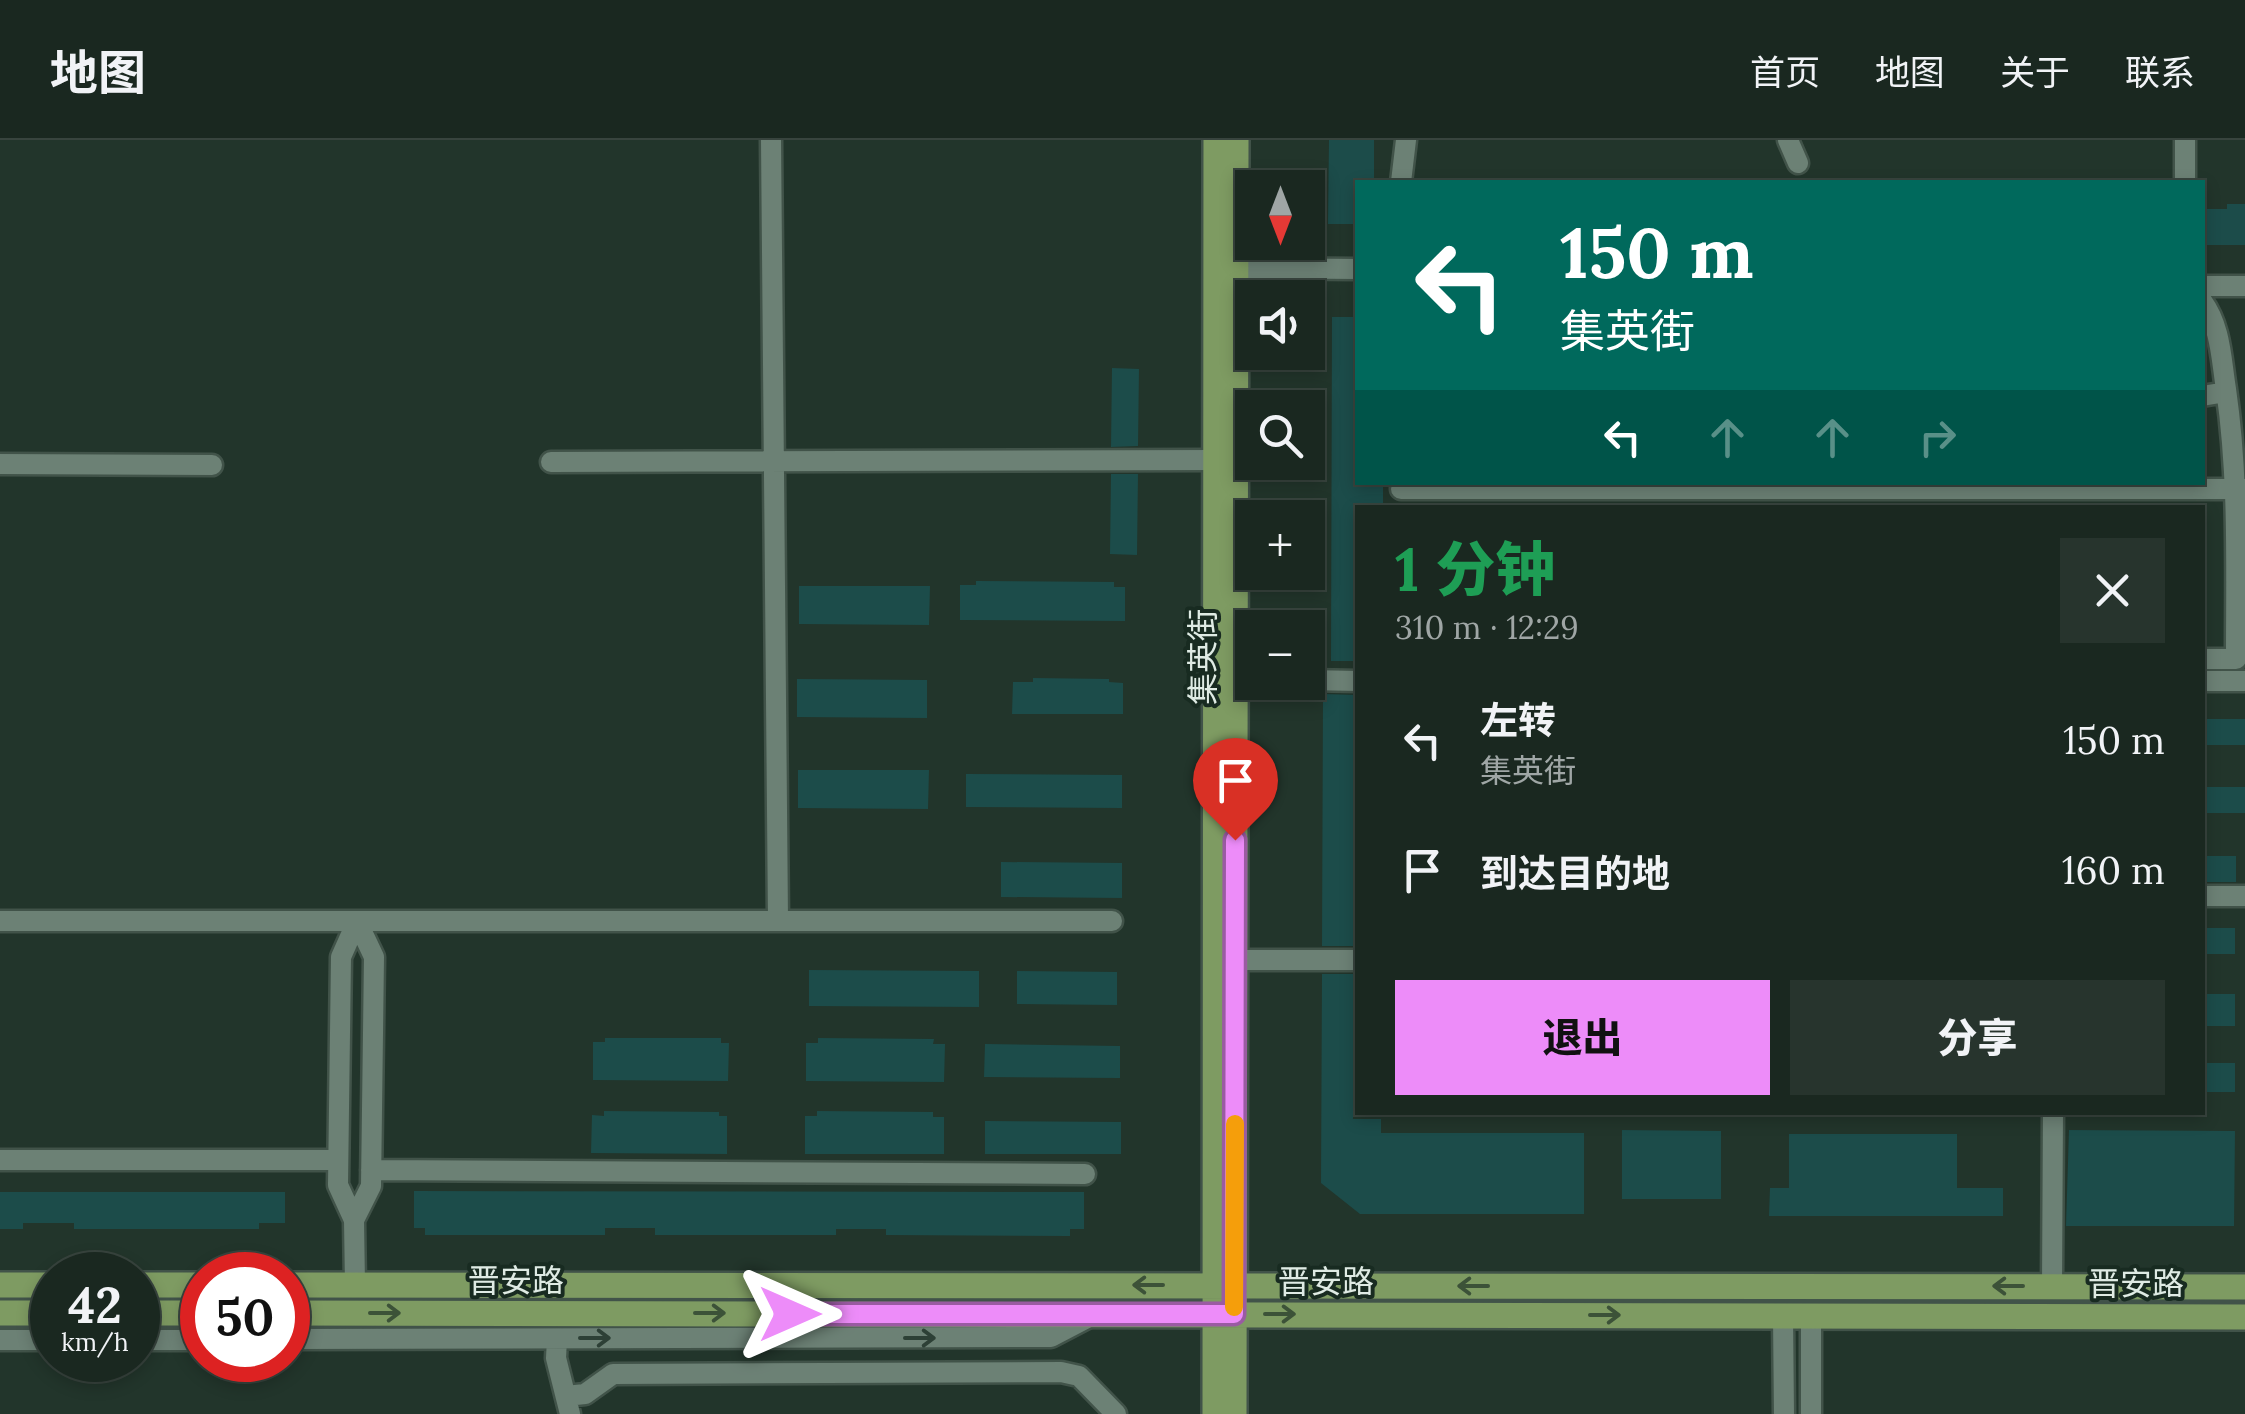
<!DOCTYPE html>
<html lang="zh">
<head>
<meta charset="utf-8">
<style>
  :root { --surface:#1a2820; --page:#27342d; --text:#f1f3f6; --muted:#9fa6a5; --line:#38443e; --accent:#ed8cf9 }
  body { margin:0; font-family:Lora,"Noto Sans SC",serif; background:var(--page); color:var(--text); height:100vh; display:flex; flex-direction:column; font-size:38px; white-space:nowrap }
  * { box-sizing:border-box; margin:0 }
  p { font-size:32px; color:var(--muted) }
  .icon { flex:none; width:55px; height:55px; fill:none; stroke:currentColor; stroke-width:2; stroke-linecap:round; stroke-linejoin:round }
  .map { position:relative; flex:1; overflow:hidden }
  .panel { position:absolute; left:1355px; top:365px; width:850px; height:610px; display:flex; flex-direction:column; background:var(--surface); border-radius:0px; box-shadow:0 5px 15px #0003,0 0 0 2px var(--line) }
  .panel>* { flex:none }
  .top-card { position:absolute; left:1355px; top:40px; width:850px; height:305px; border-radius:0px; box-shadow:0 5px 15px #0003,0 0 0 2px var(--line); background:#00695c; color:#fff; overflow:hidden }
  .needle { width:65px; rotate:180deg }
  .tools { position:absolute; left:1235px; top:30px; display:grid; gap:20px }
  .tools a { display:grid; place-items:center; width:90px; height:90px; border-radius:0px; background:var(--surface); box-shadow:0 5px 15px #0003,0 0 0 2px var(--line); font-size:50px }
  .speed { position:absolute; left:30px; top:1112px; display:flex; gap:20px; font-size:50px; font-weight:700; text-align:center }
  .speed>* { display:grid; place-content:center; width:130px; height:130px; border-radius:50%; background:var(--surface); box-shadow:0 5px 15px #0003,0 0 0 2px var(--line); line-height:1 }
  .speed small { font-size:25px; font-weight:400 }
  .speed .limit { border:15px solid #d22; background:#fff; color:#111 }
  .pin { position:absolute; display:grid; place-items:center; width:85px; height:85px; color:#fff; margin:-102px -42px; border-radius:50% 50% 50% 0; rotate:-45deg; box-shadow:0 0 10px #0007 }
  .pin .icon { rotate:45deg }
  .me { position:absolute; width:110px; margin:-55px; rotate:90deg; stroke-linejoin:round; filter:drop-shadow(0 0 8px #0008) }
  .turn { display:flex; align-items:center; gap:35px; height:210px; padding:0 40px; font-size:45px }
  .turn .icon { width:130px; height:130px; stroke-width:2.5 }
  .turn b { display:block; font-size:70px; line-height:85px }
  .lanes { display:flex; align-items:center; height:95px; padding:0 40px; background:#0003; justify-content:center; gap:50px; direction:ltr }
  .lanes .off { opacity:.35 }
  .round { display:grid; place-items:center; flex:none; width:105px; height:105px; border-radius:0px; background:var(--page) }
  .head { display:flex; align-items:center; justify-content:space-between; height:170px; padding:0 40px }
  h1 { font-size:60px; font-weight:800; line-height:75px; color:#1e9e55 }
  .primary-button { display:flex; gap:20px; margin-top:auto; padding:20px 40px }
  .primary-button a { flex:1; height:115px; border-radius:0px; background:var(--accent); color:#111; font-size:40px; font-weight:800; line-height:115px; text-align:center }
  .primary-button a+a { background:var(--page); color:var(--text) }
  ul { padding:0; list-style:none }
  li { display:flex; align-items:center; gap:30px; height:130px; padding:0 40px }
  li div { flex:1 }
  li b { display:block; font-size:38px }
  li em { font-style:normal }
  header { display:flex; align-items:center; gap:60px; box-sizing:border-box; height:140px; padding:0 50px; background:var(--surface); border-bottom:2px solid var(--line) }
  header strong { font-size:48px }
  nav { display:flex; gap:55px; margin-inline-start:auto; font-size:35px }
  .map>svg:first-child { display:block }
</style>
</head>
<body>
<header>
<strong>地图</strong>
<nav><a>首页</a><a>地图</a><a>关于</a><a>联系</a></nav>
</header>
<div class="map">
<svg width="2245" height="1274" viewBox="0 0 2245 1274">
  <rect width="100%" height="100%" fill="#22352b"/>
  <path fill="#1c4c4a" d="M1329,0H1374V42H1358V84H1328Z
    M2227,64H2245V105H2202V69H2227Z
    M1332,177H1358V342H1383V368H1358V521H1331Z
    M1112,228L1139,229L1138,306L1111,307Z
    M1111,334H1138L1137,415L1110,414Z
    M976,441L1114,442V447H1125V481L960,480V445H976Z
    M799,446H930L929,485L799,484Z
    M1033,538L1109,539V542L1123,543V574H1012L1013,542H1033Z
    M797,539L927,540V578L797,577Z
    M1323,554L1358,555V801H1354V806H1322Z
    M2202,579H2245V605H2202Z
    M798,630H929L928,669L798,668Z
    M966,634L1122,635V668L966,667Z
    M2202,647H2245V673H2202Z
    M2202,716H2236V742H2202Z
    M1001,722L1122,723V758L1001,757Z
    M2202,788H2235V814H2202Z
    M809,830L979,831V867L809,866Z
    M1017,831L1117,832V865L1017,864Z
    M1322,834H1354L1353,979H1381V993H1584V1074H1360L1321,1043Z
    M2202,854H2235V886H2202Z
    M605,898H721V903H729L728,941L593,940V902H605Z
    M818,898L934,899L933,904H945L944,942L806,941V903H818Z
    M985,904L1120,906V938L984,937Z
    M2202,923H2235V952H2202Z
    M604,971L719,972V976H727V1014L591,1013L592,975L604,976Z
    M817,971L933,972V977H944V1014H805V976H817Z
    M985,981L1121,982V1014H985Z
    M1622,990L1721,991V1059H1622Z
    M2069,990L2235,991L2234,1086H2066Z
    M1789,994H1957V1048H2003V1076H1769L1770,1048H1789Z
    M414,1051L1084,1052V1089H1070V1096L886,1095V1089H836V1095H655V1088H605V1095H425V1088H414Z
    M0,1052H285V1083H259V1089H74V1083H23V1089H0Z"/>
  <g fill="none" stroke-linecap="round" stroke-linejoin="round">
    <g stroke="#415349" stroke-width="25">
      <path id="minor" d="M771,0L778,781
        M1788,0L1798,23
        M2185,0V42
        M1401,42L1406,0
        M1236,128L1358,129
        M2202,146H2245
        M2202,161C2221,187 2221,218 2226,249C2239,339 2236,428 2236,519H2202
        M2202,256L2226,252
        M551,322L1216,320
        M0,324L212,325
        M1401,349H2245
        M1308,540L1358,541
        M2202,541H2245
        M2202,756H2245
        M0,781H1112
        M1235,820H1358
        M0,1020H338
        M371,1030L1085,1034
        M354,1080L371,1046L374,817L357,781
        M355,1145L354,1080L338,1045L341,817L357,781
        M2052,1146L2053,972
        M1783,1176L1784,1274
        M1811,1176V1274
        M288,1199L1051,1197L1095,1174
        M557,1199L556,1218L570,1274
        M0,1200H52
        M138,1200H202
        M566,1256L585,1254L613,1234L1061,1232L1079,1236L1116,1274"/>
    </g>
    <g stroke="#415349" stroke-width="30">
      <path id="major" d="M0,1145H52
        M138,1145H202
        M288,1145L2245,1147
        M0,1173H52
        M138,1173H202
        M288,1173L2245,1177
        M1215,1274L1216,0
        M1234,1274L1236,0"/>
    </g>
    <use href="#minor" stroke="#6c8175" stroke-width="20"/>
    <use href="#major" stroke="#7e9b62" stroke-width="25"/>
  </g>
  <defs><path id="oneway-shaft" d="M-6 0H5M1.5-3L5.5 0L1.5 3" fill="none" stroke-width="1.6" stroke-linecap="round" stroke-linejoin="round" transform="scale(2.5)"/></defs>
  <g stroke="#3c5238">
    <use href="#oneway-shaft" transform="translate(1148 1145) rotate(-180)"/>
    <use href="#oneway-shaft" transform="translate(1473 1146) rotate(-180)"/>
    <use href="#oneway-shaft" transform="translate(2008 1146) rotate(-180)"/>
    <use href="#oneway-shaft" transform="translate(385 1173)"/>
    <use href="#oneway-shaft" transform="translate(710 1173)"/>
    <use href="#oneway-shaft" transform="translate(1280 1174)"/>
    <use href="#oneway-shaft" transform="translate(1605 1175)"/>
  </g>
  <g stroke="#2d4036">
    <use href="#oneway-shaft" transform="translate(595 1198)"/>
    <use href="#oneway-shaft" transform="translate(920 1198)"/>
  </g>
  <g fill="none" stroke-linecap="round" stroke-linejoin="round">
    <g stroke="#9a5ba2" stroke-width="25">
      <path id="route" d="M790,1174H1234L1235,700"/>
    </g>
    <use href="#route" stroke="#ed8cf9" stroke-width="18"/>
    <path stroke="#f59e0b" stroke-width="18" d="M1234,1167L1235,984"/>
  </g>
  <g text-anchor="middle" stroke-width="8" stroke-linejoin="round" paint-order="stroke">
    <g font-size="32" fill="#dfebe4" stroke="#182b21">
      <text transform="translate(1203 517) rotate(-90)" y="11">集英街</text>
      <text x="516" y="1152">晋安路</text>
      <text x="1326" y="1153">晋安路</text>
      <text x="2136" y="1155">晋安路</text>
    </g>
  </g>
</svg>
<div class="tools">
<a><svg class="needle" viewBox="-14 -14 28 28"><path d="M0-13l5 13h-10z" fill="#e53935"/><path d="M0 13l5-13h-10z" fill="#9fa6a5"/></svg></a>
<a><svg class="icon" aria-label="sound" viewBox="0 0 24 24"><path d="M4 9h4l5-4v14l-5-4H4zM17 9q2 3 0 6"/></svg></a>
<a><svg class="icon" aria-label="search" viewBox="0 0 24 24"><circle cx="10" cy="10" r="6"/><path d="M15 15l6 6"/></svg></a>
<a>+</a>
<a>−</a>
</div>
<div class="speed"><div>42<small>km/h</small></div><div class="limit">50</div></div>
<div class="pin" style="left:1235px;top:700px;background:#d93025"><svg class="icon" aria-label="arrive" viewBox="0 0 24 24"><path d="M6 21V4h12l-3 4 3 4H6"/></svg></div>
<svg class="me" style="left:790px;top:1174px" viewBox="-20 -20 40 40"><path d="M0-17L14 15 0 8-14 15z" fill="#ed8cf9" stroke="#fff" stroke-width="4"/></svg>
<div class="top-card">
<div class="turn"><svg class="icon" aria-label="left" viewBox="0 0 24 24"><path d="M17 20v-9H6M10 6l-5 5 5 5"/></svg><div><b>150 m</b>集英街</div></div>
<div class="lanes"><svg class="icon" aria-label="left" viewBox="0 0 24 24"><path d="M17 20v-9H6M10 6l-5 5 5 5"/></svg><svg class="icon off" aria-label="ahead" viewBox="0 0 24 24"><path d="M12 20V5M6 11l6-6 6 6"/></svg><svg class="icon off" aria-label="ahead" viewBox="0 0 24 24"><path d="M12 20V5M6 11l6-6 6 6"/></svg><svg class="icon off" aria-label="right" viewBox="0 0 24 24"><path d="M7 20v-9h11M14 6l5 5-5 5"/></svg></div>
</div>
<section class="panel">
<div class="head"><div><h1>1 分钟</h1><p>310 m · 12:29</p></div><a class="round"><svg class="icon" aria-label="close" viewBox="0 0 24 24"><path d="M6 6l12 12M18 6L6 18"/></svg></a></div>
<ul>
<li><svg class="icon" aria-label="left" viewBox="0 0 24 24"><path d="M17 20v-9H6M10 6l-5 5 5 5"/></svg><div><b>左转</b><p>集英街</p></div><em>150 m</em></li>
<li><svg class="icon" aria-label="arrive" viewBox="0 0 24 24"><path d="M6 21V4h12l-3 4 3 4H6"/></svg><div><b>到达目的地</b></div><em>160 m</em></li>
</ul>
<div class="primary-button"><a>退出</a><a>分享</a></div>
</section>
</div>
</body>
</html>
